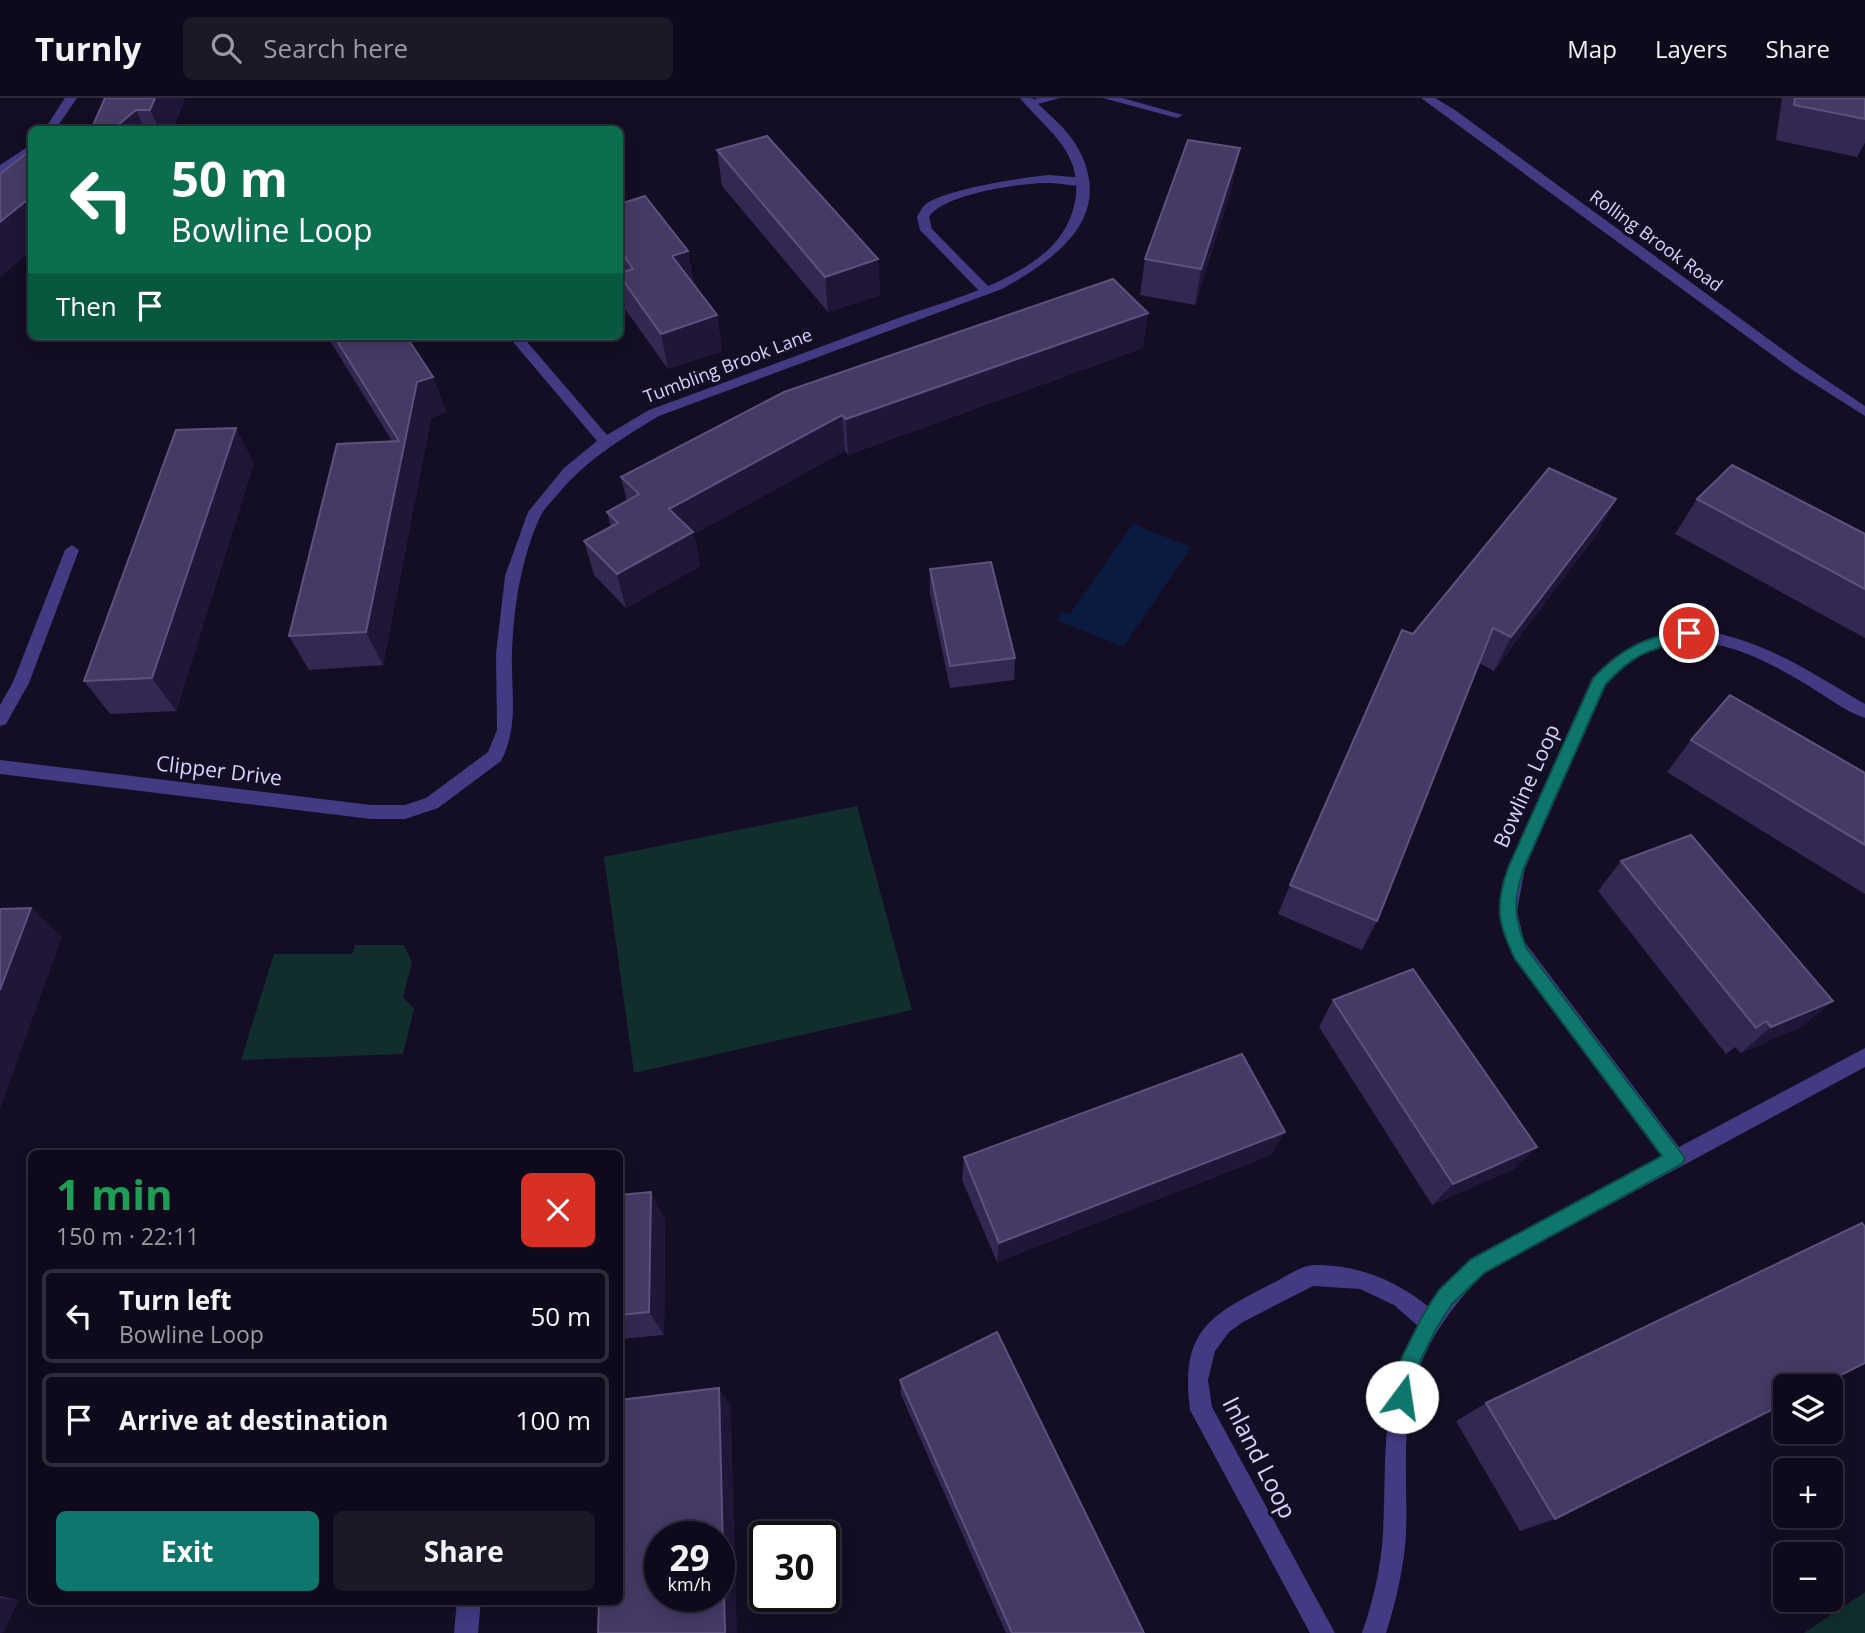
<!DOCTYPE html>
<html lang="en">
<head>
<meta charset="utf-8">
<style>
  :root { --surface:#0f0a1b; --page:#1d1828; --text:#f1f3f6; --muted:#9b9aa3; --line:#2f2b3a; --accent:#0f766e }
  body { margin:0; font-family:"Open Sans",sans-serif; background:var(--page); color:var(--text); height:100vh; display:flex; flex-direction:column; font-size:26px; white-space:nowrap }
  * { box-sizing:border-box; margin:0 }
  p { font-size:23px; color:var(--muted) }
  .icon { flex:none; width:38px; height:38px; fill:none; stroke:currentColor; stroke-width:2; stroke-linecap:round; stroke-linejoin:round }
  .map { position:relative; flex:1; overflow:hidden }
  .drawer { position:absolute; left:28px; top:1052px; width:595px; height:455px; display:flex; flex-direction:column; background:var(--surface); border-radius:10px; box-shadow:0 4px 18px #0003,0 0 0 2px var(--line) }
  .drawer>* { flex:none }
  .banner { position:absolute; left:28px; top:28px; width:595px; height:214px; border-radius:10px; box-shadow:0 4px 18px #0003,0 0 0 2px var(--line); background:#0b6e4f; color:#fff; overflow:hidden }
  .fabs { position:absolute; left:1773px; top:1276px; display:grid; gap:14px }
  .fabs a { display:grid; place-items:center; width:70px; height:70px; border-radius:10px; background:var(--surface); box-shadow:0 4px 18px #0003,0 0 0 2px var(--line); font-size:35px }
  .speed { position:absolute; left:644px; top:1423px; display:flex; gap:14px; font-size:35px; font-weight:700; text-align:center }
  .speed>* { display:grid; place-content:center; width:91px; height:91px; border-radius:50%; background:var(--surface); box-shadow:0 4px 18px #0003,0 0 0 2px var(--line); line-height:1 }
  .speed small { font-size:18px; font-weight:400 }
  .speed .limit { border:4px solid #111; border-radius:10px; background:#fff; color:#111 }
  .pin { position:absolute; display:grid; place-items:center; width:60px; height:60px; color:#fff; margin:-30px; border:4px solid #fff; border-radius:50%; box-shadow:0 2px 7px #0007 }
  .me { position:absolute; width:77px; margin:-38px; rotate:14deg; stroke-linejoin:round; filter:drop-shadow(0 0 5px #0008) }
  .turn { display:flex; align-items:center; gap:24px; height:147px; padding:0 28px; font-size:32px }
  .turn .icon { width:91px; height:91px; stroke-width:2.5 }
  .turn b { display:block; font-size:49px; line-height:60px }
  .then { display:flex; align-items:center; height:66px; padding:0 28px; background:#0003; gap:14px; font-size:26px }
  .round { display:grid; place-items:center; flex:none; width:74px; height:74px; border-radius:10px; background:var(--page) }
  .summary { display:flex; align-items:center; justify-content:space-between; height:119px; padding:0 28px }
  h1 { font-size:42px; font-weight:700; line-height:52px; color:#1e9e55 }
  .button { display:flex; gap:14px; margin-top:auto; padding:14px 28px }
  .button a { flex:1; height:80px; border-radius:10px; background:var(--accent); color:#fff; font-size:28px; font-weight:700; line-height:80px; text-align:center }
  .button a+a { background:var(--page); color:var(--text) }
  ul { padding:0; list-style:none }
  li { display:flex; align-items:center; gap:21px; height:94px; margin:0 14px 10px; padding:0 14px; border:4px solid var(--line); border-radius:10px }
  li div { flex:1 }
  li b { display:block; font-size:26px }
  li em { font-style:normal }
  header { display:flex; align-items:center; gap:42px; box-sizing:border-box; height:98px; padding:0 35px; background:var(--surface); border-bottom:2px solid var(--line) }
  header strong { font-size:33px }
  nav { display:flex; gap:38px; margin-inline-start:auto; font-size:24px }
  .search { width:490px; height:63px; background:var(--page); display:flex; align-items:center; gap:18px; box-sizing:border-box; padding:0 24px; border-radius:10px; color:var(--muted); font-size:26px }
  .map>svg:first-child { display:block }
</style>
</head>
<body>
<header>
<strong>Turnly</strong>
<div class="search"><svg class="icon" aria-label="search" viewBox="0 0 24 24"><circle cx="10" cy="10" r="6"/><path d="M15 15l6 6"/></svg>Search here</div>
<nav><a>Map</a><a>Layers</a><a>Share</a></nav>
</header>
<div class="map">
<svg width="1865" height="1535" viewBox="0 0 1865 1535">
  <rect width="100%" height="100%" fill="#140e24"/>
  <path fill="#112d2e" d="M857,708L912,912L634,975L604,759Z
    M355,847H404L412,864L403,899L414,911L403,956L241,962L274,856H352Z
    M1865,1494V1535H1804Z"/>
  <path fill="#0a1a41" d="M1133,426L1191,449L1123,549L1057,522L1062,514L1070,516Z"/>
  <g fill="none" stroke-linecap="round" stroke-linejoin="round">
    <path fill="#423a83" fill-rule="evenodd" d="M1038,0H1060L1030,8L1024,5Z
      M1103,0H1122L1183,17L1177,20Z
      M1050,77L1084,80L1090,84C1080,92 1060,84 1047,85C1021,85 943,96 929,119L932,131L990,190V196H982L920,132L917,119C920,114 922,109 926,106C946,91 1024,79 1050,77Z"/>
    <path fill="#423a83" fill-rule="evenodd" d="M65,0H77L55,32H44Z
      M1020,0H1032C1049,17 1068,31 1079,52C1115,121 1054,162 1002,191L659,318C621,341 586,362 558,396C552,403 545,410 541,417C521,459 513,512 512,558C511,596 519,628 501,663L438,710L405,721H371L0,676V662L371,707H405L426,700L488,654L497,632L496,556L505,478L528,414L564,370L597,343L508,238H522L607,337L649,312C731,282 812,252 893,222C945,203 1006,189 1048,152C1063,138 1074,118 1076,97C1080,51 1046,32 1020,0Z
      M1421,0H1435L1455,12L1804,267L1865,308V318L1794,273Z
      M32,46V55L0,75V67Z
      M72,447L79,452L29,585L6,626L0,628V607L13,584L65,452Z
      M1685,531C1756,536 1805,571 1865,606V620C1844,613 1823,596 1804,585C1736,544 1665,517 1606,587L1525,770L1517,813L1524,843L1679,1049L1865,950V969L1484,1175C1459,1201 1437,1228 1423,1261C1399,1315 1408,1379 1406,1436C1404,1469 1396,1504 1386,1535H1362C1373,1504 1381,1469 1383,1436C1387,1360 1379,1296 1418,1228L1394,1207L1360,1191L1313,1188L1243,1224L1229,1234L1215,1253L1208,1282L1212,1309L1335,1535H1310L1190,1312C1180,1234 1208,1218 1271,1186C1284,1180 1301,1167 1315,1167C1359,1167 1395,1182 1429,1209L1439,1192L1470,1161L1661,1058L1514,861L1500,822L1499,804L1503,783L1593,580C1619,550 1647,539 1685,531Z
      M457,1503H481L478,1535H454Z"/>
  </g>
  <path fill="#342852" d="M105,0H185L173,32H91Z
    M1782,0H1865V45L1857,59L1776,42Z
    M717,52L878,161L880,197L828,214L722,88Z
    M1233,86L1195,207L1140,197L1145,161Z
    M620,106L688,153L694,187L717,217L722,253L668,271L625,211L620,184Z
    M327,238H406L433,279L446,314L431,320L383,567L309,572L289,538L392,343Z
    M1143,250L848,357L845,353L694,436L700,468L626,510L594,477L584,443L611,429L607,414L627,403L621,379L784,294Z
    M254,365L176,613L110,616L84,583Z
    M1616,401L1597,436L1494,573L1479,565L1377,823L1362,852L1278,816L1290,787L1413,536Z
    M1697,401L1865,436V540L1675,436Z
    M930,471L1015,560L1014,582L950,590L930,495Z
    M1691,642L1865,675V796L1667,674Z
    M1621,763L1833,903L1801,929L1741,955L1735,949L1726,956L1598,793Z
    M1333,902L1514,1071L1432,1107L1319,929Z
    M1271,1057L997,1164L962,1082L964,1059Z
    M620,1097L665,1121L664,1237L620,1241Z
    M900,1282L1144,1535H1006L901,1297Z
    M1486,1305L1555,1421L1520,1433L1456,1323Z
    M0,1498L19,1502L0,1535Z"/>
  <path fill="#1f1638" d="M155,0H185L173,32H160L150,12Z
    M136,12L145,32H112Z
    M1240,50L1233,86L1195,207L1201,171Z
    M32,98V152L0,179V124Z
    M688,153L694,189L672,158Z
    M878,161L880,197L828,214L825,179Z
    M1148,215L1143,250L848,357L846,321Z
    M717,217L722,253L668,271L661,236Z
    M433,279L446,314L431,320L383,567L366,534L417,284Z
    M842,317L845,353L694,436L700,468L626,510L617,476L669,411Z
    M236,330L254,365L176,613L152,580Z
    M1616,401L1597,436L1494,573L1511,539Z
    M31,810L62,839L0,1011V892Z
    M1833,903L1801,929L1741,955L1771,929Z
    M1285,1034L1271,1057L997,1164L999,1145Z
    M1537,1049L1514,1071L1432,1107L1453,1086Z
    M651,1094L665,1121L664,1237L649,1214Z
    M719,1290L731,1309L737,1535H725Z
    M0,1500L19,1502L3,1535H0Z"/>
  <path fill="#453a65" stroke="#5d527d" stroke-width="2" fill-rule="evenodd" d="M105,0H155L150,12H136L112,32H91Z
    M1795,0H1865V21L1794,7Z
    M767,38L878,161L825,179L717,52Z
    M1188,42L1240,50L1201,171L1145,161Z
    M32,51V98L0,124V76Z
    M645,98L688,153L672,158L717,217L661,236L620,178V175L633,171L620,152V106Z
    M1113,181L1148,215L846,321L842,317L669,411L693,434L617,476L584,443L618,425L607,414L639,396L621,379L784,294Z
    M334,238H406L433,279L417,284L366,534L289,538L337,346L399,343Z
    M236,330L152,580L84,583L176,332Z
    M1732,367L1865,436V491L1697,401Z
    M1549,370L1616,401L1511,539L1493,530L1377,823L1290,787L1402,532L1413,536Z
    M991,464L1015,560L950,568L930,471Z
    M1730,597L1865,675V747L1691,642Z
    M1691,737L1833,903L1771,929L1766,923L1756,930L1621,763Z
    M31,810L0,892V811Z
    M1413,871L1537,1049L1453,1086L1333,902Z
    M1242,956L1285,1034L999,1145L964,1059Z
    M651,1094L649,1214L620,1217V1097Z
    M1862,1125L1865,1129V1265L1819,1288H1785V1305L1555,1421L1486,1305Z
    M997,1234L1144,1535H1012L900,1282Z
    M719,1290L725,1535H598L599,1503H620V1302ZM660,1438H719V1498H660Z"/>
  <path fill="#0f766e" stroke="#0a4d48" stroke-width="2" d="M1689,530L1694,531V539C1651,552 1636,553 1605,587L1524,770C1513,802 1513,819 1527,851L1685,1060L1682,1066L1484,1175L1452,1206L1436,1231L1421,1261L1409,1306L1402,1309L1395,1306L1392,1299L1402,1259L1423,1217L1439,1192L1471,1161L1662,1058L1515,861C1497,824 1495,808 1508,770L1593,580C1626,546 1645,541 1689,530Z"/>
  <g text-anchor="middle" stroke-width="7" stroke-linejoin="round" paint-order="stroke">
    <g font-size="18" fill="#dad2ff" stroke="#140e24">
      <text transform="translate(1656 143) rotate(36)" y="6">Rolling Brook Road</text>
      <text transform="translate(728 268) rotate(-21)" y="6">Tumbling Brook Lane</text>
    </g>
    <g font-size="21" fill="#dad2ff" stroke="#140e24">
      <text transform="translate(219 673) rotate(7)" y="7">Clipper Drive</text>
      <text transform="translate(1527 688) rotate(-66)" y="7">Bowline Loop</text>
    </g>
    <g font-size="24" fill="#dad2ff" stroke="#140e24">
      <text transform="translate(1259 1360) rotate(63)" y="8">Inland Loop</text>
    </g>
  </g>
</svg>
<div class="fabs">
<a><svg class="icon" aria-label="layers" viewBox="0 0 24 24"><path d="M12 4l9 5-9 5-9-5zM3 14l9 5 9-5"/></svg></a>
<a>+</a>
<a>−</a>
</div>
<div class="speed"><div>29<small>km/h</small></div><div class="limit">30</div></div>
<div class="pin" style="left:1689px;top:535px;background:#d93025"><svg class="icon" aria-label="arrive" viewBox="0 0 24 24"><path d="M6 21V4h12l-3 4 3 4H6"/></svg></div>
<svg class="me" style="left:1402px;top:1299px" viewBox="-20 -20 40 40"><circle r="19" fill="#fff"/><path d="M0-13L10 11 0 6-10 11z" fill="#0f766e"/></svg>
<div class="banner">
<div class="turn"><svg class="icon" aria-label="left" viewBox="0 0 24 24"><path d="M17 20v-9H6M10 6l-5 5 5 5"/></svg><div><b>50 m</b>Bowline Loop</div></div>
<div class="then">Then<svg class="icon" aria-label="arrive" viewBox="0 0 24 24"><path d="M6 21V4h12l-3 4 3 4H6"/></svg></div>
</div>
<section class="drawer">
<div class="summary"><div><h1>1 min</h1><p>150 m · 22:11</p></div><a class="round" style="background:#d93025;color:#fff"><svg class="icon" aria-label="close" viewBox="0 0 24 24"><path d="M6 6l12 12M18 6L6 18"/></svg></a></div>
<ul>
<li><svg class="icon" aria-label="left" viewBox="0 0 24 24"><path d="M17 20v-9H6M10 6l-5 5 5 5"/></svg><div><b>Turn left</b><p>Bowline Loop</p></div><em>50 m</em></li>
<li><svg class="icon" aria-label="arrive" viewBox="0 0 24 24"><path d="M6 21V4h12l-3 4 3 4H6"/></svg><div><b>Arrive at destination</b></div><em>100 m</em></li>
</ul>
<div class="button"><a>Exit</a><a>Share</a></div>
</section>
</div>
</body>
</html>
